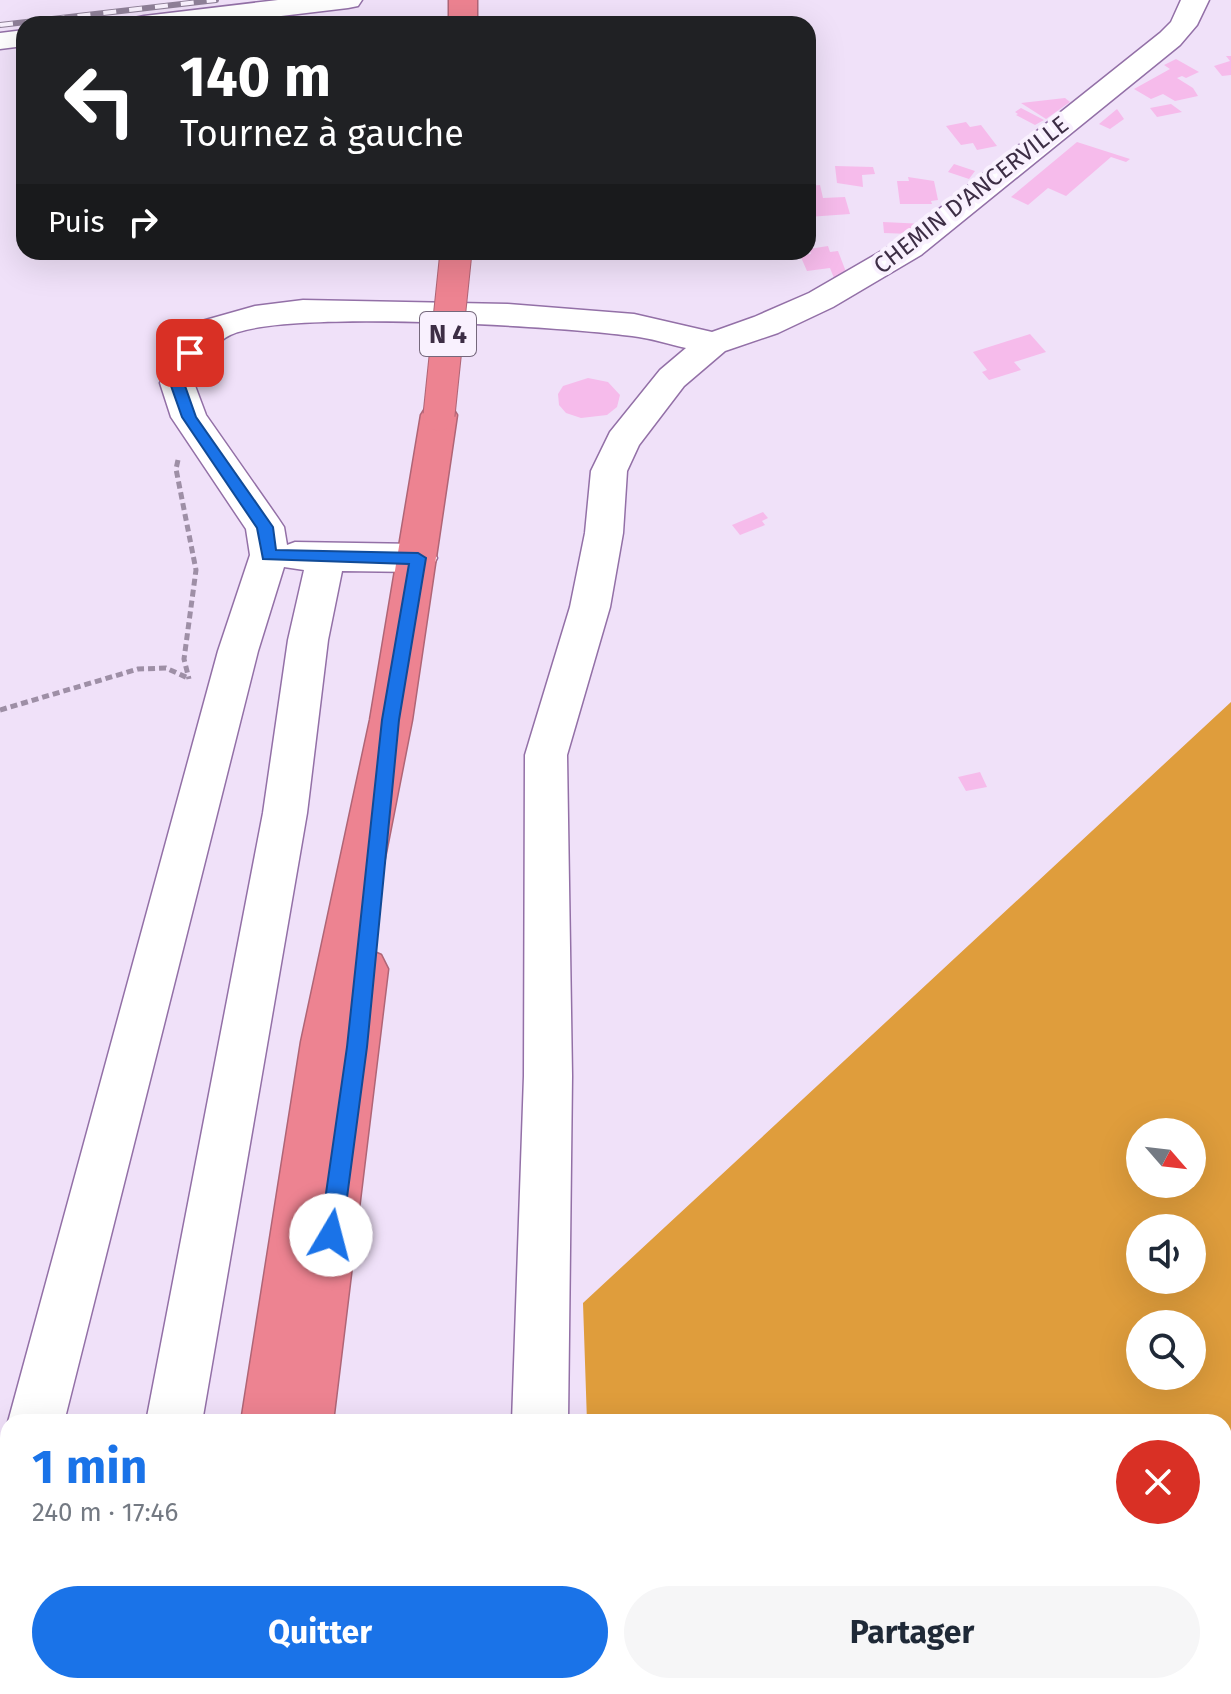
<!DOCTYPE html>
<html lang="fr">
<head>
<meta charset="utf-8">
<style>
  :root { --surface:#fff; --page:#f6f6f7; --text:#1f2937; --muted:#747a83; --accent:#1a73e8 }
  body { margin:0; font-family:"Fira Sans",sans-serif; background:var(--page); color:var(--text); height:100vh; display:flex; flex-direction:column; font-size:30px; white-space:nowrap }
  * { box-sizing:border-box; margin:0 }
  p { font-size:26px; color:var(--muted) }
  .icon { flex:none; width:44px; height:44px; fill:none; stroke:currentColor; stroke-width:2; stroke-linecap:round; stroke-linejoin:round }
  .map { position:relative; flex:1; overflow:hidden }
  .details { position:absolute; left:0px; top:1414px; width:1232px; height:280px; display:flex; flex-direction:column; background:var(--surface); border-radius:24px 24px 0 0; box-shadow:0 8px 32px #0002 }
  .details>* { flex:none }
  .top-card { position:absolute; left:16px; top:16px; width:800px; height:244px; border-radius:24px; box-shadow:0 8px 32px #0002; background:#202124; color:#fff; overflow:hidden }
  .needle { width:52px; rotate:118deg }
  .controls { position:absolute; left:1126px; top:1118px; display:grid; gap:16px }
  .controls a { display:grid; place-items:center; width:80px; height:80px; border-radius:50%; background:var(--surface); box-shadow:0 8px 32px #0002; font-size:40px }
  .pin { position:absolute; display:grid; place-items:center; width:68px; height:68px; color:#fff; margin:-34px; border-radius:16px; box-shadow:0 4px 12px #0006 }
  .me { position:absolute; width:88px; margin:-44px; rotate:8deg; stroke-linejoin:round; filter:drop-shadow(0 0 6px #0008) }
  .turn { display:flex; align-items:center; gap:28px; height:168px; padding:0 32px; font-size:36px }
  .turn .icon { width:104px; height:104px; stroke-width:2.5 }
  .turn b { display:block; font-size:56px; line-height:68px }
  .then { display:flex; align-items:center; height:76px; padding:0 32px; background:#0003; gap:16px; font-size:30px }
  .round { display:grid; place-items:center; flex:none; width:84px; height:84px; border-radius:42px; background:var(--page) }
  .summary { display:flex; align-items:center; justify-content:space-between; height:136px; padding:0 32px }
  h1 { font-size:48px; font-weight:700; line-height:60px; color:var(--accent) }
  .button { display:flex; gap:16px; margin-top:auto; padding:16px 32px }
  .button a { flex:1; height:92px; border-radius:48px; background:var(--accent); color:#fff; font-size:32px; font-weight:700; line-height:92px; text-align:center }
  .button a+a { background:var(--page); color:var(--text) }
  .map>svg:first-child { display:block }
</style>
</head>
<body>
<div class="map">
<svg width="1231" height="1694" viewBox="0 0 1231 1694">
  <rect width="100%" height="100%" fill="#f0e1f9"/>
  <path fill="#df9d3c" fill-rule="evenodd" d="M1231,702V1694H596V1686H1224V1422H587L583,1303ZM1140,1132H1192V1184H1140ZM1140,1228H1192V1280H1140ZM1140,1324H1192V1376H1140Z"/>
  <path fill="#f6bbeb" d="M1226,56H1231V75L1222,76L1214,66L1230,61Z
    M1176,59L1199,72L1186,78L1182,76L1177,78L1193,88L1198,96L1175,101L1163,94L1151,99L1134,89L1170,69L1164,65Z
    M1065,98L1070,102L1046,119L1021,103Z
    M1171,104L1182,112L1157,117L1150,108Z
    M1021,108L1044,120L1035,125L1016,115L1018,114L1015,112Z
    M1117,109L1124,119L1110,129L1099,124Z
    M966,122L970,127L981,125L997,146L977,150L973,143L961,145L946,126Z
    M1077,142L1130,159L1126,162L1111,157L1066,196L1048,188L1028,205L1011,197Z
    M954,164L975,171L969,179L948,172Z
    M835,166L873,167L875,174L862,175L863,187L837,183Z
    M908,177L934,181L938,200L931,201L932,204H900L897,181H909Z
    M820,185L823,198L845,197L850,214L808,217V186Z
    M883,222L925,224L911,234L884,233Z
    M828,246L830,252L838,251L848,277L834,278L830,268L807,271L800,255L811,254L809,249Z
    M1030,334L1046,352L1014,362L1021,370L989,380L982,372L987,370L973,352Z
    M588,378L608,382L620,395L617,407L607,415L581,418L566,413L559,405L558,394L563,386Z
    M763,512L768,518L762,521L765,525L740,535L732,525Z
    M980,772L987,787L966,791L958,777Z"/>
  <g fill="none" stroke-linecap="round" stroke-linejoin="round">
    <g stroke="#9370a7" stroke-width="3">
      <path id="minor" d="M278,0H362L358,6L348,8L215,24H130L134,18L144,16Z
        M1181,0H1209L1197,25L1180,45L921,255L833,307L778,333L725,351L684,386L639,445L627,471L623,533L610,607L567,755L572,1076L568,1422H512L524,1076L525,755L570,607L585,533L591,471L610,432L660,370L686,348C668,344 650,338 632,336C568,327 268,307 225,338C209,349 202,366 194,383L206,415L278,518L284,527L287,545L295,542L418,544L432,548L437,558L432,568L418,572L342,571L328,640L307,813L202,1422H146L263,813L288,640L304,570L284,567L258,651L64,1422H8L218,651L250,555L246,529L171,417L160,383L178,345L202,321L255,306L303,300L508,304L634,314L712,332L754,317L809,293L899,241L1160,33L1171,22Z
        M24,30V46L0,49V33Z
        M8,1510V1598L0,1601V1514Z
        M96,1686H156L154,1694H94Z
        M505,1686H565L564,1694H504Z"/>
    </g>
    <g stroke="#af6576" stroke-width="3">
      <path id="highway" d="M449,0H477V24H449Z
        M439,403L452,407L457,415L412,720L367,949L381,955L388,969L333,1422H241L301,1042L370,720L421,415L426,407Z
        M203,1686H302L301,1694H202Z"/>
    </g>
    <path stroke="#9e8fa6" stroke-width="5" stroke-dasharray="7 4" stroke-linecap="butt" d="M178,460L176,469L196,570L184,659L189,679
      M0,710L138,669L166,668L188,678"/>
    <use href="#minor" fill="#fff" fill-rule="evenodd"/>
    <use href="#highway" fill="#ed8391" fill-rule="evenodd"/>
    <g stroke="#8f8098" stroke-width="6">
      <path id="rail" d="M0,25L216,0"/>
    </g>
    <use href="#rail" stroke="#f9f1fe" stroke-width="4" stroke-dasharray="13" stroke-linecap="butt"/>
    <g stroke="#af6576" stroke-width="33" stroke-linecap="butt">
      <path id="highway-bridge" d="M439,415L456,252"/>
    </g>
    <use href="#highway-bridge" stroke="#ed8391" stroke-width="31"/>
  </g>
  <path fill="#1a73e8" stroke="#114b97" stroke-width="2" d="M190,349L197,353L184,383L196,417L273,527L276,550L418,553L426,558L399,720L367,1047L342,1235L339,1242L331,1245L323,1242L320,1235L347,1047L382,720L409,564L263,559L257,528L182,417L170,383L183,353Z"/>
  <g text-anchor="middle" stroke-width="8" stroke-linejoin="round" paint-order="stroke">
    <g font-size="24" fill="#3d2e45" stroke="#f9f1fe">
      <text transform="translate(971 195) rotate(-38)" y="8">CHEMIN D'ANCERVILLE</text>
    </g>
    <rect fill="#f9f1fe" stroke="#75687c" stroke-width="2" x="420" y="312" width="56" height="44" rx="6"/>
    <g font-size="26" font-weight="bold" fill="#3d2e45">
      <text x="448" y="343">N 4</text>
    </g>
  </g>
</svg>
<div class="controls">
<a><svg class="needle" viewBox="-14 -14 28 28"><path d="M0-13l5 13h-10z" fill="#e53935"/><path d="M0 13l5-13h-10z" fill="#747a83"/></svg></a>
<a><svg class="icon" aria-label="sound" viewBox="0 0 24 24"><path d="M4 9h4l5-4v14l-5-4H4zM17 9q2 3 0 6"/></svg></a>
<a><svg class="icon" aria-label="search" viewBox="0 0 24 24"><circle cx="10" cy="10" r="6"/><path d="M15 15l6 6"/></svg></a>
</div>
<div class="pin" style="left:190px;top:353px;background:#d93025"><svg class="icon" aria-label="arrive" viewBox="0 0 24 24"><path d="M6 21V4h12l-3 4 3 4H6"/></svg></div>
<svg class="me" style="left:331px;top:1235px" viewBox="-20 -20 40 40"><circle r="19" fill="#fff"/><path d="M0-13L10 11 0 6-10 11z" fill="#1a73e8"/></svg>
<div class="top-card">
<div class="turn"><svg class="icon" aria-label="left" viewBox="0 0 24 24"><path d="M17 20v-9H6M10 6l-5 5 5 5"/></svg><div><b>140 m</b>Tournez à gauche</div></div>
<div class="then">Puis<svg class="icon" aria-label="right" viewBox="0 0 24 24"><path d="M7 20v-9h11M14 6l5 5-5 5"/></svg></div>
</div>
<section class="details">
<div class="summary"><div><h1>1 min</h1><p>240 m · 17:46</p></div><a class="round" style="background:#d93025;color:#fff"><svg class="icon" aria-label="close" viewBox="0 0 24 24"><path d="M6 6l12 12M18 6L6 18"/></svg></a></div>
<div class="button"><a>Quitter</a><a>Partager</a></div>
</section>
</div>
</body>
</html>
